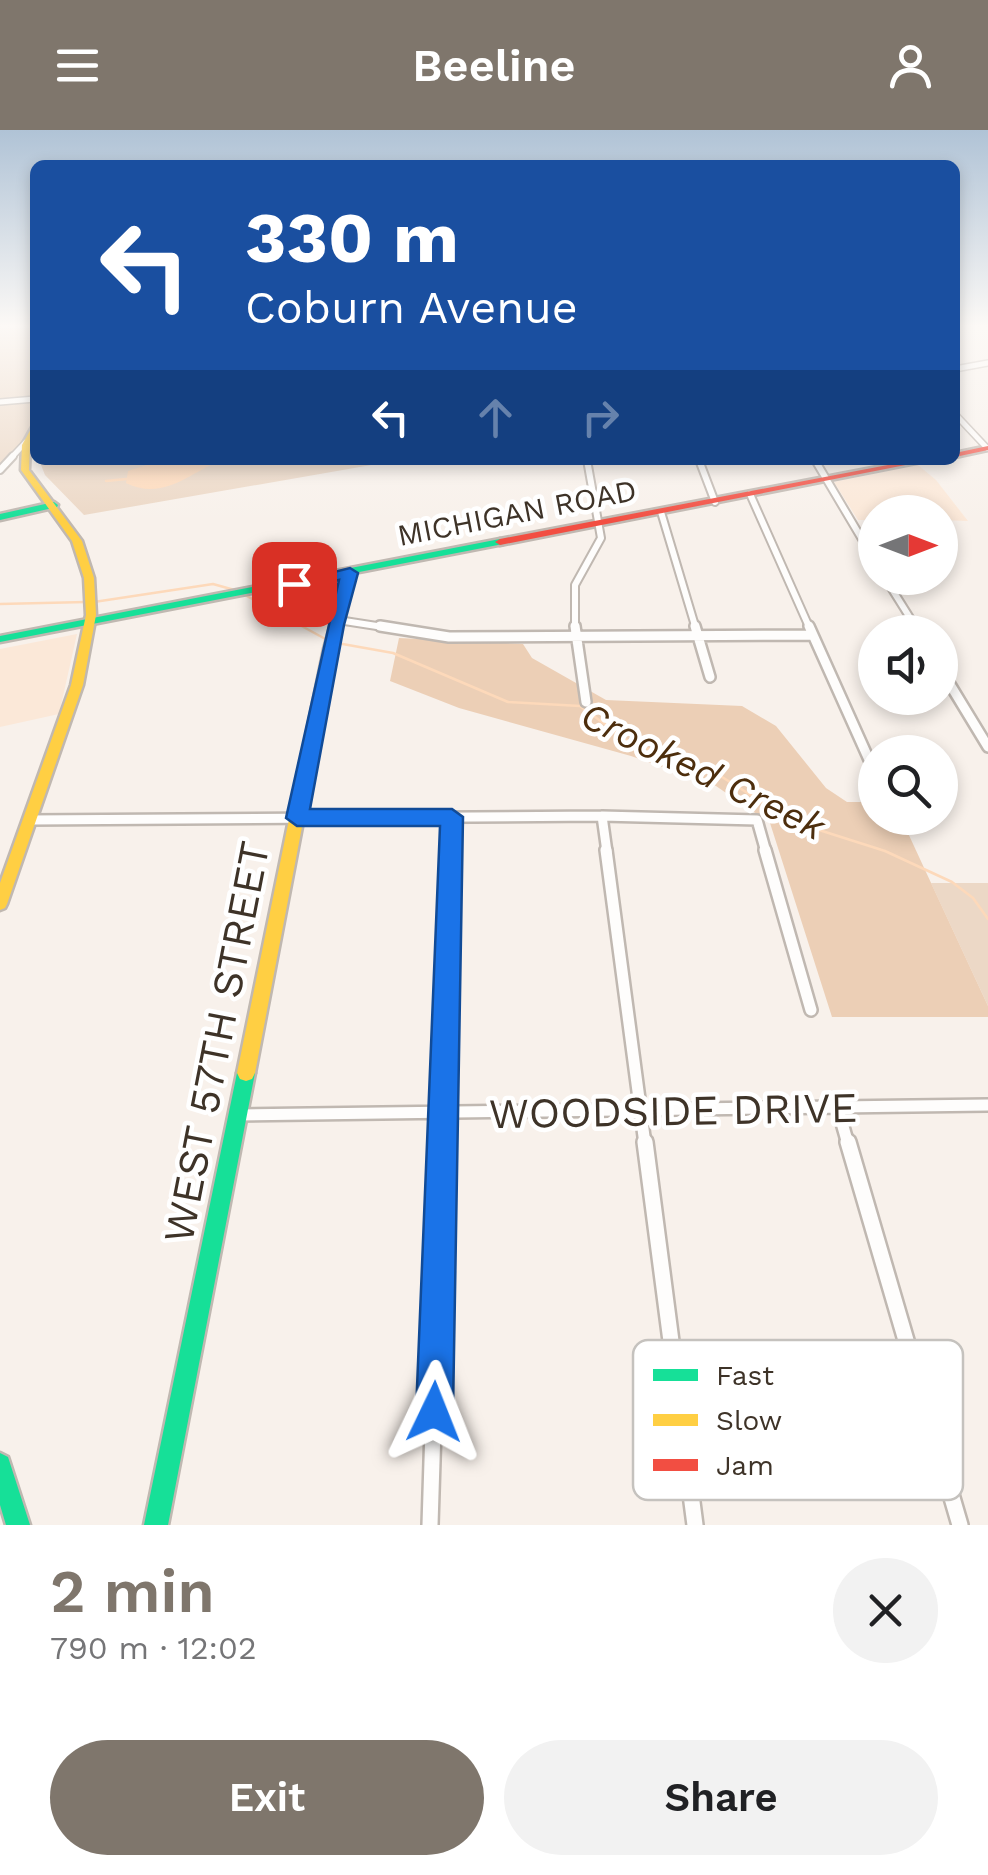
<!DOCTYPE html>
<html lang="en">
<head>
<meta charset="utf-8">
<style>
  :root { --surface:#fff; --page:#f2f2f2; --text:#202124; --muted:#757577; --accent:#7f766c }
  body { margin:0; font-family:"Work Sans",sans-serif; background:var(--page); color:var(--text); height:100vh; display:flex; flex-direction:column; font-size:38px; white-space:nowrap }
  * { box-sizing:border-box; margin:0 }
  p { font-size:32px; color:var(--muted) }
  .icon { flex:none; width:55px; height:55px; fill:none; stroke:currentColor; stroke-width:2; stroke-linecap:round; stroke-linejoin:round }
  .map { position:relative; height:1395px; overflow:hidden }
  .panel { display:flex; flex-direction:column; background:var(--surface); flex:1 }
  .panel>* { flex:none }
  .top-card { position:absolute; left:30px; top:30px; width:930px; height:305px; border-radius:15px; box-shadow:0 5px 15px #0003; background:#1a4fa0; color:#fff; overflow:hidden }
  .needle { width:65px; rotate:90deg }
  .buttons { position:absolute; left:858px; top:365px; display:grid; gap:20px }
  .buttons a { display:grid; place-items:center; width:100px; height:100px; border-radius:50%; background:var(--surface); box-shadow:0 5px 15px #0003; font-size:50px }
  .pin { position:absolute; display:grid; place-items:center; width:85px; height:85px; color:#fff; margin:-42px; border-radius:20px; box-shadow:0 5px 15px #0006 }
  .me { position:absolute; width:110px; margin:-55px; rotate:2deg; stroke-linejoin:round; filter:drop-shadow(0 0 8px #0008) }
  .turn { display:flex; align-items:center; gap:35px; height:210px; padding:0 50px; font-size:45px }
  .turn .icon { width:130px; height:130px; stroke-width:2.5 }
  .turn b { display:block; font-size:70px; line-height:85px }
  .lanes { display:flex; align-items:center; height:95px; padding:0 50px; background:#0003; justify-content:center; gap:50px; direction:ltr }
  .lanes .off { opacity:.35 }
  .round { display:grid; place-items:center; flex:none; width:105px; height:105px; border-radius:52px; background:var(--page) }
  .summary { display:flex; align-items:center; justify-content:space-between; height:170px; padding:0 50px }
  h1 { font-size:60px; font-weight:600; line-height:75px; color:var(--accent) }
  .action { display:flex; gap:20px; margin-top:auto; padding:20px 50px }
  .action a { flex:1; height:115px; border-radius:60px; background:var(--accent); color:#fff; font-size:40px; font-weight:600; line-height:115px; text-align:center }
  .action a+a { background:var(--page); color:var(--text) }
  header { display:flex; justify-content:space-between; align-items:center; height:130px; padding:0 50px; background:var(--accent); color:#fff; font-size:45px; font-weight:600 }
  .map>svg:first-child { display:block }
</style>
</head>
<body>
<header><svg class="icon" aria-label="menu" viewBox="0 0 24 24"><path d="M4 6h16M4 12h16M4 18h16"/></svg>Beeline<svg class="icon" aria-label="person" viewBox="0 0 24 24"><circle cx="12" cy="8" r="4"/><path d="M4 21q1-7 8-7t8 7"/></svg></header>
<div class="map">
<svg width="988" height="1395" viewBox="0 0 988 1395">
  <rect width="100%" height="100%" fill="#f8f1eb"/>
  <path fill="#fbe8d8" d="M918,335L936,350L968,391L940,390V382H875V390H858L834,352Z
    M77,504L59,584L0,597V519Z"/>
  <path fill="#ecd8c6" d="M0,197H35V297L0,336Z
    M39,330H400L84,385L45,345Z
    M931,753H988V876Z"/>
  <path fill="#eccfb6" d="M399,508L523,514L532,528L606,570L742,576L776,596L826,658L847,672H875V688H901L988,876V887H832L770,693L716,656L631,626L459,578L390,551Z"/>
  <path fill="#fdd9ba" d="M162,330H221C189,344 162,371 126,353L128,341Z"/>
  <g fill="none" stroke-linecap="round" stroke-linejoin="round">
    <path stroke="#fdd9ba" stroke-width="2.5" d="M106,351L126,349
      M245,465L329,511
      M94,472L213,454L238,461
      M0,474L86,472
      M337,513L393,523L508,572L580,576L635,616L670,623L714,642L794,692L885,721L952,752L973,768L988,789"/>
    <g stroke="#c0b8b1" stroke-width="8">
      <path id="street-far4" d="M955,239L988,233
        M0,272L35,269
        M955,284L987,318
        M11,328L26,312"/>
    </g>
    <g stroke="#c0b8b1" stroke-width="10">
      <path id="street-far3" d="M699,330L715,372
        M815,330L875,431
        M0,340L13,326
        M750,364L810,499
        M661,382L696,499
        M885,448L917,499
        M338,490L396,499
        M575,499V455L601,408L587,330"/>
    </g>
    <g stroke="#c0b8b1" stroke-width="14">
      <path id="street-far2" d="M380,496L449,507L813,505
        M575,496L586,572
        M695,496L710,547
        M809,496L875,643
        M915,496L919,502
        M940,538L988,617
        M602,686L607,722
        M30,690L602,686L757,690L766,722
        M451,722L452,687"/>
    </g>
    <g stroke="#c0b8b1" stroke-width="16">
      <path id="street-far1" d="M606,720L645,1014
        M765,720L811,880
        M838,979L848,1014
        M237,985L988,975
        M442,1014L451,720"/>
    </g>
    <g stroke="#c0b8b1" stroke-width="20">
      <path id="street" d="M645,1012L695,1395
        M848,1012L960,1395
        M430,1395L442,1012"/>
    </g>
    <g stroke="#c0b8b1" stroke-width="5">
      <path id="fast" d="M54,372L58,375L57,377L0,390V384Z
        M500,409L505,412L503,414L0,512V506Z
        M246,935L252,937L255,943L168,1395H144L237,943L240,937Z
        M0,1323L8,1327L30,1395H6L0,1375Z"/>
    </g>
    <g stroke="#c0b8b1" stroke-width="5">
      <path id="slow" d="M32,297H35V306L30,315L29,340L82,411L94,448L96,485L83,555L7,774L5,778L0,780V753L71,555L86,485L84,448L72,411L21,340L22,315Z
        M350,440L355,443L336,519L255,943L252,949L246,951L240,949L237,943L324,519L345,443Z"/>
    </g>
    <g stroke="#c0b8b1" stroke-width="5">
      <path id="jam" d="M988,316V320L955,327V323Z
        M914,330H931L500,415L495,412L500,409Z"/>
    </g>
    <use href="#street-far4" stroke="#fefdfc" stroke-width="5"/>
    <use href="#street-far3" stroke="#fefdfc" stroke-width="6"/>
    <use href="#street-far2" stroke="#fefdfc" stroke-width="9"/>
    <use href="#street-far1" stroke="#fefdfc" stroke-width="11"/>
    <use href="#street" stroke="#fefdfc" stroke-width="15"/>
    <use href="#fast" fill="#16e098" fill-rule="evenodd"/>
    <use href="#slow" fill="#ffcf43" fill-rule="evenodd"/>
    <use href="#jam" fill="#f24e42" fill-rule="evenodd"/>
  </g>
  <linearGradient id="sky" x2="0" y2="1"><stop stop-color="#b0c3d6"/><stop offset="0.5" stop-color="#fcf9f6"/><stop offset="1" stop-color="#fcf9f6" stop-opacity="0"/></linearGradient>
  <rect width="988" height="392" fill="url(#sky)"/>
  <path fill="#1a73e8" stroke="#114b97" stroke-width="2.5" d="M350,438L358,443L344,495L310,679H452L463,687L453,1282L447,1296L434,1301L421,1296L416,1282L440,696H297L286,688L339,450L294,460L285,454Z"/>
  <g text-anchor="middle" stroke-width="9" stroke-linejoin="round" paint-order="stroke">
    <g font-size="30" fill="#3e3328" stroke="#fff">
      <text transform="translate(517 383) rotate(-11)" y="10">MICHIGAN ROAD</text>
    </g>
    <g font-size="38" font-style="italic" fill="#4d2e0d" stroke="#fff">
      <text transform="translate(703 641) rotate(26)" y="13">Crooked Creek</text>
    </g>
    <g font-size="42" fill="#3e3328" stroke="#fff">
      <text transform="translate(216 912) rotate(-79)" y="15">WEST 57TH STREET</text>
      <text transform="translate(673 980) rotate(-1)" y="15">WOODSIDE DRIVE</text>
    </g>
  </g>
  <rect x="633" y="1210" width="330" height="160" rx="15" fill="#fff" stroke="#c5c2be" stroke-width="2.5"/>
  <rect x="653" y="1239" width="45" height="12" fill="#16e098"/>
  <rect x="653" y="1284" width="45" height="12" fill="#ffcf43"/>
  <rect x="653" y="1329" width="45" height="12" fill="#f24e42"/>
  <g font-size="28" fill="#3e3328">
    <text x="716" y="1255">Fast</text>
    <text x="716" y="1300">Slow</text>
    <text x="716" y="1345">Jam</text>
  </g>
</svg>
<div class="buttons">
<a><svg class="needle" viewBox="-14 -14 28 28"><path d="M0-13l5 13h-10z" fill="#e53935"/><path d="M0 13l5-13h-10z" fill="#757577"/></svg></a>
<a><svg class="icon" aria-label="sound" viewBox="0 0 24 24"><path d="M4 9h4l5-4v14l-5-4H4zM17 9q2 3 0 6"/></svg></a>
<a><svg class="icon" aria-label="search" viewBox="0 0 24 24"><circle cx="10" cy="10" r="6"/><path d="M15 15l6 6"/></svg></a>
</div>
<div class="pin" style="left:294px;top:454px;background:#d93025"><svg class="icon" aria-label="arrive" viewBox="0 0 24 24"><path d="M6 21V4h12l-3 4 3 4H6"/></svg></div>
<svg class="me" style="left:434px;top:1282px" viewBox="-20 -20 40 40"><path d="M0-17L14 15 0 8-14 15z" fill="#1a73e8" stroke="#fff" stroke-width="4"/></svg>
<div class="top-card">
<div class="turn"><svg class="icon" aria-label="left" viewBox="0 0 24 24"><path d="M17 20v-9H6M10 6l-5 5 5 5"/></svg><div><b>330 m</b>Coburn Avenue</div></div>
<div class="lanes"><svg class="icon" aria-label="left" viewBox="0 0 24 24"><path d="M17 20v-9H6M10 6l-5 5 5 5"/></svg><svg class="icon off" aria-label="ahead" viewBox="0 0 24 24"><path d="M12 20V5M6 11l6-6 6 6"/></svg><svg class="icon off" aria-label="right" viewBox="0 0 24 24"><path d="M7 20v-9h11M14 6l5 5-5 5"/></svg></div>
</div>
</div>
<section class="panel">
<div class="summary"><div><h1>2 min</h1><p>790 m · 12:02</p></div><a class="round"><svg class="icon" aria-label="close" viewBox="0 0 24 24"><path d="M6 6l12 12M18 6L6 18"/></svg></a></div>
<div class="action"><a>Exit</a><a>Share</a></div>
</section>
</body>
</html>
